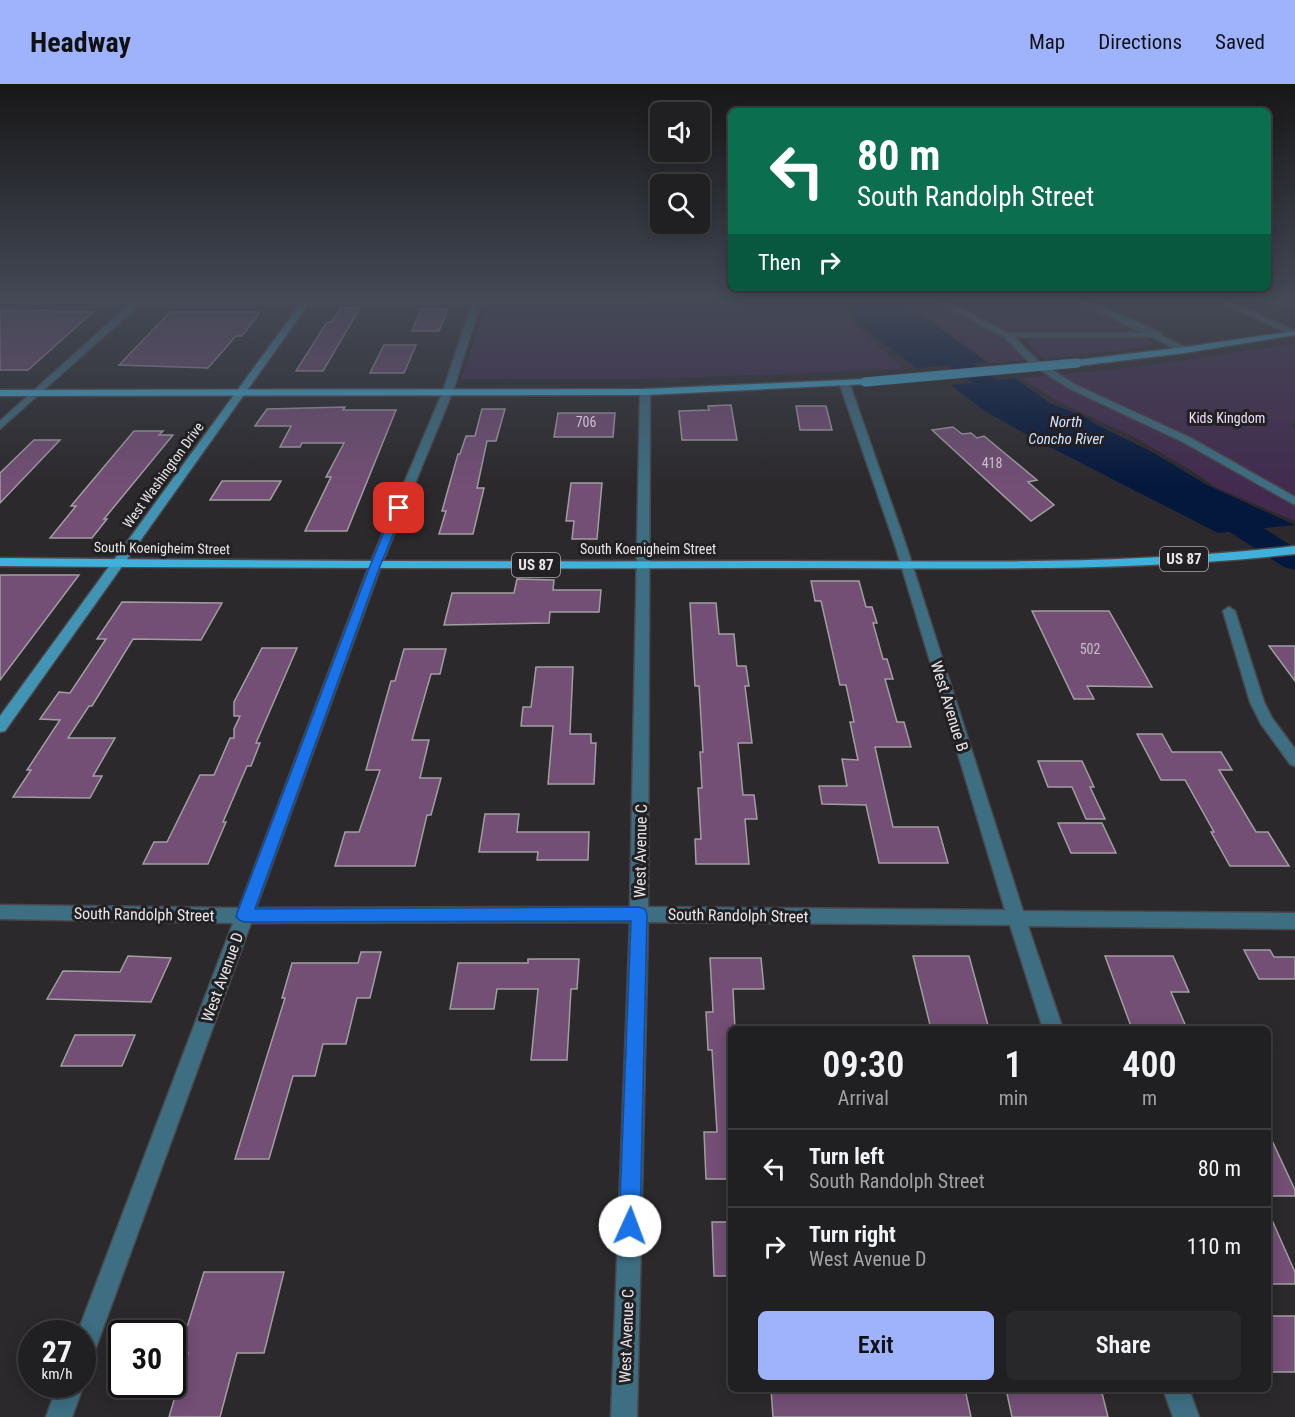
<!DOCTYPE html>
<html lang="en">
<head>
<meta charset="utf-8">
<style>
  :root { --surface:#201f21; --page:#28272a; --text:#f1f3f6; --muted:#a2a2a5; --line:#3d3d3f; --accent:#9fb3fd }
  body { margin:0; font-family:"Roboto Condensed",sans-serif; background:var(--page); color:var(--text); height:100vh; display:flex; flex-direction:column; font-size:22px; white-space:nowrap }
  * { box-sizing:border-box; margin:0 }
  p { font-size:20px; color:var(--muted) }
  .icon { flex:none; width:33px; height:33px; fill:none; stroke:currentColor; stroke-width:2; stroke-linecap:round; stroke-linejoin:round }
  .map { position:relative; flex:1; overflow:hidden }
  .panel { position:absolute; left:728px; top:942px; width:543px; height:366px; display:flex; flex-direction:column; background:var(--surface); border-radius:9px; box-shadow:0 3px 15px #0003,0 0 0 2px var(--line) }
  .panel>* { flex:none }
  .top-card { position:absolute; left:728px; top:24px; width:543px; height:183px; border-radius:9px; box-shadow:0 3px 15px #0003,0 0 0 2px var(--line); background:#0b6e4f; color:#fff; overflow:hidden }
  .controls { position:absolute; left:650px; top:18px; display:grid; gap:12px }
  .controls a { display:grid; place-items:center; width:60px; height:60px; border-radius:9px; background:var(--surface); box-shadow:0 3px 15px #0003,0 0 0 2px var(--line); font-size:30px }
  .speed { position:absolute; left:18px; top:1236px; display:flex; gap:12px; font-size:30px; font-weight:700; text-align:center }
  .speed>* { display:grid; place-content:center; width:78px; height:78px; border-radius:50%; background:var(--surface); box-shadow:0 3px 15px #0003,0 0 0 2px var(--line); line-height:1 }
  .speed small { font-size:15px; font-weight:400 }
  .speed .limit { border:3px solid #111; border-radius:9px; background:#fff; color:#111 }
  .pin { position:absolute; display:grid; place-items:center; width:51px; height:51px; color:#fff; margin:-26px; border-radius:12px; box-shadow:0 3px 9px #0006 }
  .me { position:absolute; width:66px; margin:-33px; rotate:2deg; stroke-linejoin:round; filter:drop-shadow(0 0 4px #0008) }
  .turn { display:flex; align-items:center; gap:21px; height:126px; padding:0 30px; font-size:27px }
  .turn .icon { width:78px; height:78px; stroke-width:2.5 }
  .turn b { display:block; font-size:42px; line-height:51px }
  .then { display:flex; align-items:center; height:57px; padding:0 30px; background:#0003; gap:12px; font-size:22px }
  .eta { display:flex; justify-content:space-evenly; align-items:center; height:102px; text-align:center }
  .eta b { font-size:36px; font-weight:600; line-height:42px }
  .action { display:flex; gap:12px; margin-top:auto; padding:12px 30px }
  .action a { flex:1; height:69px; border-radius:9px; background:var(--accent); color:#111; font-size:24px; font-weight:600; line-height:69px; text-align:center }
  .action a+a { background:var(--page); color:var(--text) }
  ul { padding:0; list-style:none }
  li { display:flex; align-items:center; gap:18px; height:78px; padding:0 30px; border-top:2px solid var(--line) }
  li div { flex:1 }
  li b { display:block; font-size:22px }
  li em { font-style:normal }
  header { display:flex; align-items:center; gap:36px; box-sizing:border-box; height:84px; padding:0 30px; background:var(--accent); color:#111 }
  header strong { font-size:28px }
  nav { display:flex; gap:33px; margin-inline-start:auto; font-size:21px }
  .map>svg:first-child { display:block }
</style>
</head>
<body>
<header>
<strong>Headway</strong>
<nav><a>Map</a><a>Directions</a><a>Saved</a></nav>
</header>
<div class="map">
<svg width="1295" height="1333" viewBox="0 0 1295 1333">
  <rect width="100%" height="100%" fill="#2b292c"/>
  <path fill="#422b4f" d="M656,215H827L904,285L646,295H461L487,221L656,222Z
    M900,215H928L995,248L1026,276L990,279Z
    M942,215H1069L1143,249H1008Z
    M1040,254H1148L1153,260L1138,264L1045,275L1033,266L1028,257Z
    M1295,260V340L1291,341L1295,344V437L1215,403L1189,385L1130,351L1059,318L1021,294L1131,284Z"/>
  <path fill="#04183e" d="M837,215H898L987,278L917,284L873,251Z
    M1015,294L1051,320L1084,332L1095,340L1154,369L1207,401L1295,441L1218,449L1038,357L985,327L951,301Z"/>
  <g fill="none" stroke-linecap="round" stroke-linejoin="round">
    <path fill="#04183e" fill-rule="evenodd" d="M859,215H880L904,234L1034,320L1038,325L1034,330L1026,332L1018,330L890,242Z
      M1204,411L1214,413L1295,464V486L1284,483L1194,425L1190,419L1194,413Z"/>
  </g>
  <path fill="#734e75" stroke="#a19ea1" stroke-width="1.5" d="M341,224H360L323,287H296L327,238H331Z
    M421,225H448L439,247H412Z
    M55,226L53,228H93L28,286H0V227Z
    M170,228H260L242,252H236L208,284L119,281Z
    M384,261H416L404,289H370Z
    M731,321L737,356H682L679,327L709,326L708,322Z
    M796,322H826L832,346H800Z
    M345,323L343,326H396L347,447H305L331,393H326L344,359H302L300,363H280L291,342H255L267,325Z
    M482,325H505L496,357H487L477,404H484L473,450H439L446,427H442L458,370H460L466,352H475Z
    M558,329H615L613,353H554Z
    M953,343L962,350L971,349L977,354L984,352L1037,396L1028,398L1054,421L1031,437L932,346Z
    M134,347H163L159,351H173L104,435H107L92,454H50L76,422H71Z
    M34,356H60L0,419V389Z
    M222,397H281L270,416H210Z
    M571,399H602L597,455H572L574,437H566Z
    M0,491H79L0,596Z
    M517,495L554,496L553,506H601L599,528H550L549,539L444,541L452,509H514Z
    M811,497H859L866,523H872L877,539H873L883,575H887L893,595H885L897,638H904L911,663H875L893,743H938L948,779H879L866,721L822,720L819,702H847L842,675L858,676L850,638H854L846,601H840L821,517H815Z
    M122,518L222,519L201,556L133,555L92,622H89L68,654H115L93,692H102L90,714L13,713L31,686H27L60,636L40,635L59,608L70,609L106,555H97Z
    M690,519H716L719,550H734L737,582H746L749,602H745L752,659H738L743,711H754L757,735H745L749,780H696L695,755H701L698,704H702L700,668H703L699,602H695Z
    M1032,527H1109L1152,603L1087,602L1094,615H1074Z
    M1269,562H1295V597Z
    M262,564H297L256,659H260L251,682H247L223,738H226L208,780H143L154,758H167L200,691H214L230,654H234V645L240,632H234V618Z
    M404,565H446L440,590H431L412,656H429L420,694H441L431,731H427L415,782H335L345,748H359L380,686H366L391,597H395Z
    M536,583H573L570,650H591V659H596L594,700H548L553,642H521L523,623H531Z
    M1137,650H1162L1172,668H1221L1232,686H1219L1256,748H1268L1289,782H1230L1211,748H1214L1185,696H1161Z
    M1038,677H1082L1094,703H1090L1105,735H1086L1072,703H1048Z
    M485,730H519L517,748H589L588,776H537L538,768H479Z
    M1058,739H1102L1116,769H1071Z
    M1244,866H1270L1274,873H1295V895H1259Z
    M361,868H381L370,914H357L346,960H323L315,992H293L269,1075H235L285,914H282L292,879H358Z
    M128,872L171,874L151,918L47,915L63,887L120,888Z
    M913,872H969L989,945H931Z
    M1105,872H1173L1189,908H1171L1187,945H1132Z
    M710,874H761L764,905H733L735,945H730V1095H706L704,1048H717L712,966H708L706,928H713Z
    M528,875H579L577,905H571L567,976H531L538,905H497L494,925H450L458,879H528Z
    M75,951H135L122,982H61Z
    M1268,1048L1295,1106V1112H1268Z
    M1268,1127L1295,1188V1200H1268Z
    M712,1138H730V1192H714Z
    M204,1188H284L264,1269H237L220,1333H169L188,1269H179Z
    M1268,1232H1295V1288H1268Z
    M771,1305H965L971,1333H773Z
    M1006,1305H1101L1108,1333H1012Z"/>
  <g fill="none" stroke-linecap="round" stroke-linejoin="round">
    <g stroke="#49474a" stroke-width="3">
      <path id="street" d="M0,215H651L650,220H480L453,307L381,482L256,824L630,823L640,308L645,305L650,308L648,823L1005,826L895,461L840,301L845,298L850,301L906,461L1023,827L1295,829V845L1028,842L1063,945H1043L1010,841L648,838L637,1333H611L630,838L251,839L94,1269L91,1278L82,1281V1250H77L233,839L0,835V821L239,824L369,482L443,307L472,220H140L0,345V337L130,220L0,219Z
        M932,215H941L1008,249H1142L1074,215H1083L1161,249L1162,252L1188,264V268H1182L1152,253H1014L1037,276L1074,300L1191,354L1295,413V421L1183,358L1068,304L1031,280L1004,253Z
        M1213,215H1223L1295,247V252Z
        M1229,523L1235,527L1264,618L1272,634L1295,665V682L1290,680L1261,640L1250,618L1223,527Z
        M82,1297L84,1300L72,1333H46L58,1300H82Z
        M1163,1305H1189L1199,1333H1173Z"/>
    </g>
    <g stroke="#49474a" stroke-width="3">
      <path id="secondary" d="M304,215H312L5,647L0,648V632Z"/>
    </g>
    <g stroke="#49474a" stroke-width="3">
      <path id="primary" d="M1295,247V251L1185,269L1077,282L1073,279L1077,276L1185,263Z
        M865,295L870,298L868,300L645,311L0,312V306L645,305Z
        M1295,462V470C1125,489 952,484 781,484C521,485 260,484 0,482V474C260,477 521,478 781,477C952,477 1125,482 1295,462Z"/>
    </g>
    <use href="#street" fill="#3d6e82" fill-rule="evenodd"/>
    <use href="#secondary" fill="#4194b4" fill-rule="evenodd"/>
    <use href="#primary" fill="#40b1db" fill-rule="evenodd"/>
    <g stroke="#49474a" stroke-width="10" stroke-linecap="butt">
      <path id="primary-bridge" d="M865,298L1077,279"/>
    </g>
    <use href="#primary-bridge" stroke="#40b1db" stroke-width="9"/>
  </g>
  <linearGradient id="sky" x2="0" y2="1"><stop stop-color="#181718"/><stop offset="0.54" stop-color="#444956"/><stop offset="1" stop-color="#444956" stop-opacity="0"/></linearGradient>
  <rect width="1295" height="401" fill="url(#sky)"/>
  <path fill="#1a73e8" stroke="#114b97" stroke-width="1.5" d="M399,421L404,424L380,482L255,825L639,823L645,825L647,830L640,1142L637,1149L630,1152L622,1149L619,1142L631,837L244,838L239,836L236,832L370,482L394,424Z"/>
  <g text-anchor="middle" stroke-width="6" stroke-linejoin="round" paint-order="stroke">
    <g font-size="14" fill="#eddcf9" stroke="#222023">
      <text x="1227" y="339">Kids Kingdom</text>
    </g>
    <g font-size="14" fill="#c9bfca">
      <text x="586" y="343">706</text>
      <text x="992" y="384">418</text>
      <text x="1090" y="570">502</text>
    </g>
    <g font-size="14" fill="#e6e5e7" stroke="#222023">
      <text transform="translate(163 391) rotate(-54)" y="5">West Washington Drive</text>
      <text transform="translate(162 464) rotate(1)" y="5">South Koenigheim Street</text>
      <text x="648" y="470">South Koenigheim Street</text>
    </g>
    <g font-size="15" font-style="italic" fill="#d2e2ff" stroke="#222023">
      <text x="1066" y="343">North<tspan x="1066" dy="17">Concho River</tspan></text>
    </g>
    <g fill="#222023" stroke="#abaaac" stroke-width="1.5">
      <rect x="1160" y="463" width="48" height="24" rx="4.5"/>
      <rect x="512" y="469" width="48" height="24" rx="4.5"/>
    </g>
    <g font-size="15" font-weight="bold" fill="#e6e5e7">
      <text x="1184" y="480">US 87</text>
      <text x="536" y="486">US 87</text>
    </g>
    <g font-size="16" fill="#e6e5e7" stroke="#222023">
      <text transform="translate(950 622) rotate(73)" y="6">West Avenue B</text>
      <text transform="translate(640 767) rotate(-89)" y="6">West Avenue C</text>
      <text transform="translate(144 830) rotate(1)" y="6">South Randolph Street</text>
      <text transform="translate(738 831) rotate(1)" y="6">South Randolph Street</text>
      <text transform="translate(222 893) rotate(-70)" y="6">West Avenue D</text>
      <text transform="translate(626 1252) rotate(-88)" y="6">West Avenue C</text>
    </g>
  </g>
</svg>
<div class="controls">
<a><svg class="icon" aria-label="sound" viewBox="0 0 24 24"><path d="M4 9h4l5-4v14l-5-4H4zM17 9q2 3 0 6"/></svg></a>
<a><svg class="icon" aria-label="search" viewBox="0 0 24 24"><circle cx="10" cy="10" r="6"/><path d="M15 15l6 6"/></svg></a>
</div>
<div class="speed"><div>27<small>km/h</small></div><div class="limit">30</div></div>
<div class="pin" style="left:399px;top:424px;background:#d93025"><svg class="icon" aria-label="arrive" viewBox="0 0 24 24"><path d="M6 21V4h12l-3 4 3 4H6"/></svg></div>
<svg class="me" style="left:630px;top:1142px" viewBox="-20 -20 40 40"><circle r="19" fill="#fff"/><path d="M0-13L10 11 0 6-10 11z" fill="#1a73e8"/></svg>
<div class="top-card">
<div class="turn"><svg class="icon" aria-label="left" viewBox="0 0 24 24"><path d="M17 20v-9H6M10 6l-5 5 5 5"/></svg><div><b>80 m</b>South Randolph Street</div></div>
<div class="then">Then<svg class="icon" aria-label="right" viewBox="0 0 24 24"><path d="M7 20v-9h11M14 6l5 5-5 5"/></svg></div>
</div>
<section class="panel">
<div class="eta">
<div><b>09:30</b><p>Arrival</p></div>
<div><b>1</b><p>min</p></div>
<div><b>400</b><p>m</p></div>
</div>
<ul>
<li><svg class="icon" aria-label="left" viewBox="0 0 24 24"><path d="M17 20v-9H6M10 6l-5 5 5 5"/></svg><div><b>Turn left</b><p>South Randolph Street</p></div><em>80 m</em></li>
<li><svg class="icon" aria-label="right" viewBox="0 0 24 24"><path d="M7 20v-9h11M14 6l5 5-5 5"/></svg><div><b>Turn right</b><p>West Avenue D</p></div><em>110 m</em></li>
</ul>
<div class="action"><a>Exit</a><a>Share</a></div>
</section>
</div>
</body>
</html>
